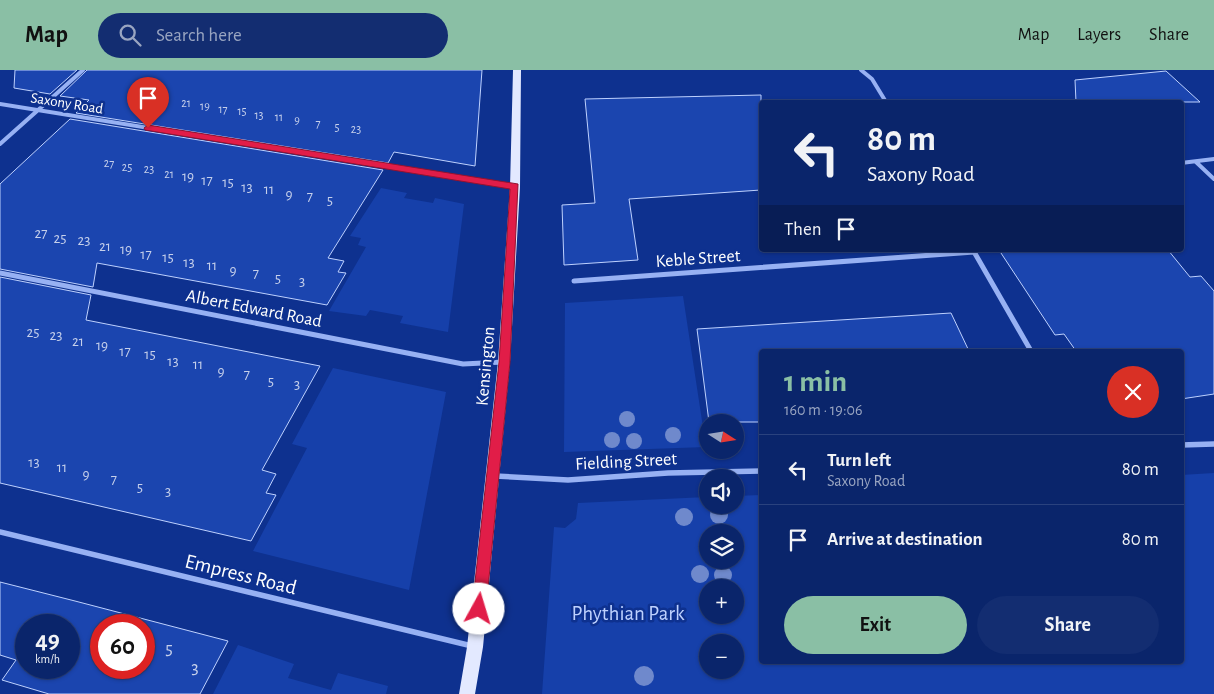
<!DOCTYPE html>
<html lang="en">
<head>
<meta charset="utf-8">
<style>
  :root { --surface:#0a256b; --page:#132d71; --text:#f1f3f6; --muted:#99a5c1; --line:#2a427e; --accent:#8abfa5 }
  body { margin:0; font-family:"Alegreya Sans",sans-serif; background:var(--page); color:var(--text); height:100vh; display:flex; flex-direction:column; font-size:19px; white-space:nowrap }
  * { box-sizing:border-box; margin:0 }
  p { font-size:16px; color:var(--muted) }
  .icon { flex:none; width:28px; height:28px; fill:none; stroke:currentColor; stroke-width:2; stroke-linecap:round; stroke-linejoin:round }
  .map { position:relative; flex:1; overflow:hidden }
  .drawer { position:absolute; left:759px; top:279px; width:425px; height:315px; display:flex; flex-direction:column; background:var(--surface); border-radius:5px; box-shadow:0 1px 4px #0004,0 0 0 1px var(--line) }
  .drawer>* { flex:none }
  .guide { position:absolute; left:759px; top:30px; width:425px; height:152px; border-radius:5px; box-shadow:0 1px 4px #0004,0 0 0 1px var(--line); background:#0a256b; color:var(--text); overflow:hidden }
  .needle { width:32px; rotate:102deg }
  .controls { position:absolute; left:699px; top:344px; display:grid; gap:10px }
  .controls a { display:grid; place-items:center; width:45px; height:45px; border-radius:50%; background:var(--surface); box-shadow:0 1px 4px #0004,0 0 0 1px var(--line); font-size:25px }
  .speed { position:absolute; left:15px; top:544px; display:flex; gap:10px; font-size:25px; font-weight:700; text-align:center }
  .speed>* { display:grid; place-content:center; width:65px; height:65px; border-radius:50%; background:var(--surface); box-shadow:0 1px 4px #0004,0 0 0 1px var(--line); line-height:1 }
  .speed small { font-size:12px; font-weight:400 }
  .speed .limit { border:8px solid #d22; background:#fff; color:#111 }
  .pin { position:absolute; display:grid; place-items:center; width:42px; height:42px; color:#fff; margin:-51px -21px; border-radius:50% 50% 50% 0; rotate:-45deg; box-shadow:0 0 5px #0007 }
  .pin .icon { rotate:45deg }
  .me { position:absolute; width:55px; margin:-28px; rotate:6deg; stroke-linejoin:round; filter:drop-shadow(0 0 4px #0008) }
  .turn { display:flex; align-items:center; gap:18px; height:105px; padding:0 25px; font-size:22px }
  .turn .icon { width:65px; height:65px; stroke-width:2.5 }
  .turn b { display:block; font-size:35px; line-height:42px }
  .then { display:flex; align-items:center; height:48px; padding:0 25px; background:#0003; gap:10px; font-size:19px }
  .round { display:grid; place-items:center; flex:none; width:52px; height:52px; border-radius:26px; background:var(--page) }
  .headline { display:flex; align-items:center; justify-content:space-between; height:85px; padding:0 25px }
  h1 { font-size:30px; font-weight:700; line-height:38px; color:var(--accent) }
  .cta { display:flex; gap:10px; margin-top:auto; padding:10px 25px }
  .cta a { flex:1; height:58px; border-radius:30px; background:var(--accent); color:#111; font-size:20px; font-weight:700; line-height:58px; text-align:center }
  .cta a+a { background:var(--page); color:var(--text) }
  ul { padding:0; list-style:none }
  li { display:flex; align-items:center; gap:15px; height:70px; padding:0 25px; border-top:1px solid var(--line) }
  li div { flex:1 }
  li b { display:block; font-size:19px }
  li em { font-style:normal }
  header { display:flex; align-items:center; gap:30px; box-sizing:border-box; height:70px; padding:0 25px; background:var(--accent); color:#111 }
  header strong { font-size:24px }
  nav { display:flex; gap:28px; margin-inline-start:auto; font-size:18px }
  .search { width:350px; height:45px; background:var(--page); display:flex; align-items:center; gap:12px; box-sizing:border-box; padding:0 18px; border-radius:28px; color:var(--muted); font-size:19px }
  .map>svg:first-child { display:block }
</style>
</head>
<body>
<header>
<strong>Map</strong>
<div class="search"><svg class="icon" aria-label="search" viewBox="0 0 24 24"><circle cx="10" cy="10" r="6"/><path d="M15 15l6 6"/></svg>Search here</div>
<nav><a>Map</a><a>Layers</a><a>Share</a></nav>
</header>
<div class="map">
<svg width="1214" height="624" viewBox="0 0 1214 624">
  <rect width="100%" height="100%" fill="#0e318f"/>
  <path fill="#1640aa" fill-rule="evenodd" d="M381,118L407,123L404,128L433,133L435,128L464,134L448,262L400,253L403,246L370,240L366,246L329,241L366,177L358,175L361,168L350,166Z
    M683,226L706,377L564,382L565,233Z
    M333,298L446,322L409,520L253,481L307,378L292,374Z
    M1214,403V624H542L554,457L565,458L576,449L578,433L707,427L708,435H735V426L761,425V591H1181V405ZM735,462V490H708V462ZM708,518H735V545H708ZM708,572H735V600H708Z
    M238,575L294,594L288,608L331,620L338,603L388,616L386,624H213Z"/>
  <path fill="#1b45af" stroke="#bed1fe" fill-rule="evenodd" d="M15,0H77L50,24L14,18Z
    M87,0H482L475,96L394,82L388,93L76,43L89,30L60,26Z
    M1166,1L1200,32H1076L1075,10Z
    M761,25V120L629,129L638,190L564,195L562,135L595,133L585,29Z
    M70,49L383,100L328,188L344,191L338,202L346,203L327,235L97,193L93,217L0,199V114Z
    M999,180H1168L1190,207L1201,206L1214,221V324L1181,329V281H1076L1064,264L1055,265Z
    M0,207L91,225L86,250L320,296L262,400L276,404L266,423L276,425L251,471L0,413Z
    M951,243L969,281H761V352H709L697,259Z
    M0,512L75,531L228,571L200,624H49L2,610L16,590L0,585ZM26,555H69V598H26ZM101,555H144V598H101Z"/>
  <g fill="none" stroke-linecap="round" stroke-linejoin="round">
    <path stroke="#97b1f3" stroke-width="4" d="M861,0L872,9L886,32
      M0,34L515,117
      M0,74L83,0
      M1196,92L1214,109
      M1181,93L1214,89"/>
    <path stroke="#97b1f3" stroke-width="5" d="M973,180L1031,281
      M0,203L463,294L503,292
      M574,211L974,182"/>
    <path stroke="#97b1f3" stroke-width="5.5" d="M1181,375L1214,374
      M495,406L568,410L668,403L761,401
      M0,462L472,576"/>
    <path fill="#e3e9ff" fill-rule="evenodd" d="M513,0H521L520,117L510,292L483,577L475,624H459L467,577L498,292L510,117Z"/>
  </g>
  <g fill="#6f89cc">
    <circle cx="627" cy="349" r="8"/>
    <circle cx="673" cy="365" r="8"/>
    <circle cx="612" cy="370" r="8"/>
    <circle cx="634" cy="371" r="8"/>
    <circle cx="719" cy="445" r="9"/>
    <circle cx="684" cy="447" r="9"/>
    <circle cx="700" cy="504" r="9"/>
    <circle cx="723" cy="505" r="9"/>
    <circle cx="644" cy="606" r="10"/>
  </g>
  <path fill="#e11d48" stroke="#92132f" d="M148,55L518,114L510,292L486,539L484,544L479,546L474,544L472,539L499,292L510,119L145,60L144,58Z"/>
  <g text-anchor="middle" stroke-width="5" stroke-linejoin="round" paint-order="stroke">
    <g font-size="12" fill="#c6d0eb">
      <text x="186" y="37">21</text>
      <text x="205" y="40">19</text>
      <text x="223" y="43">17</text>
      <text x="242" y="45">15</text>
      <text x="259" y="49">13</text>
      <text x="279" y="51">11</text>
      <text x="297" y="54">9</text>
      <text x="318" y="57">7</text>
      <text x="337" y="61">5</text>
      <text x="356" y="63">23</text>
      <text x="109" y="97">27</text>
      <text x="127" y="101">25</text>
      <text x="149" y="103">23</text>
      <text x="169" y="108">21</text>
    </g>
    <g font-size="15" fill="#fff" stroke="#0e318f">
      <text transform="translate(67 33) rotate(9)" y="5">Saxony Road</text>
    </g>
    <g font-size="15" fill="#c6d0eb">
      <text x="188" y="111">19</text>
      <text x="207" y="115">17</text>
      <text x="228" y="117">15</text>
      <text x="247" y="122">13</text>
      <text x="269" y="124">11</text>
      <text x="289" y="129">9</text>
      <text x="310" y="131">7</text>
      <text x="330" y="135">5</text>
      <text x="41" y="168">27</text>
      <text x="60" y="173">25</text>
      <text x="84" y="175">23</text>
      <text x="105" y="181">21</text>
      <text x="126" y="184">19</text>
      <text x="146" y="189">17</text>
      <text x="168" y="192">15</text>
      <text x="189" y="197">13</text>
      <text x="212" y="200">11</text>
      <text x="233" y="205">9</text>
      <text x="256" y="208">7</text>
      <text x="278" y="213">5</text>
      <text x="302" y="216">3</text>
      <text x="33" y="267">25</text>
      <text x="56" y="270">23</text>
      <text x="78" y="276">21</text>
      <text x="102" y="280">19</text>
      <text x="125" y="286">17</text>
      <text x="150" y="289">15</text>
      <text x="173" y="296">13</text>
      <text x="198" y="299">11</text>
      <text x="221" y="306">9</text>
      <text x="247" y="309">7</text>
      <text x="271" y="316">5</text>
      <text x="297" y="319">3</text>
      <text x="34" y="397">13</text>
      <text x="62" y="402">11</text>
      <text x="86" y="409">9</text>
      <text x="114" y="414">7</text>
      <text x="140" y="422">5</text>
      <text x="168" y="426">3</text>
    </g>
    <g font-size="18" fill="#fff" stroke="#0e318f">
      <text transform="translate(698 188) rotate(-4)" y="6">Keble Street</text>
      <text transform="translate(254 238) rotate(11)" y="6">Albert Edward Road</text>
      <text transform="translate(485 296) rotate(-85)" y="6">Kensington</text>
      <text transform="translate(626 391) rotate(-3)" y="6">Fielding Street</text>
    </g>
    <g font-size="18" fill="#c6d0eb">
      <text x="169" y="584">5</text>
      <text x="195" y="603">3</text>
    </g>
    <g font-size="21" fill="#fff" stroke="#0e318f">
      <text transform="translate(241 504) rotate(14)" y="7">Empress Road</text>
    </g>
    <g font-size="21" fill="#bed1fe" stroke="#0e318f">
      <text x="628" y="550">Phythian Park</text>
    </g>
  </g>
</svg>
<div class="controls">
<a><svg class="needle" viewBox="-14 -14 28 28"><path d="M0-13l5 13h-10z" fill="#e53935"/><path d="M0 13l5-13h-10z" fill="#99a5c1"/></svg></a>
<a><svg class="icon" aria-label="sound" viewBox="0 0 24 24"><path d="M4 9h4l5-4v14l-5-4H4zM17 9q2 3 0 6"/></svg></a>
<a><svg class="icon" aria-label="layers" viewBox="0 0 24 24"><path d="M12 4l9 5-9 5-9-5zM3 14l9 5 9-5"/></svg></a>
<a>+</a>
<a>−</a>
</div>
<div class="speed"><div>49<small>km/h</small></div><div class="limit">60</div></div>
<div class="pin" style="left:148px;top:58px;background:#d93025"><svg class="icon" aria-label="arrive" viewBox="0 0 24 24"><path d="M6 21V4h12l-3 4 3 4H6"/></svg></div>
<svg class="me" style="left:479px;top:539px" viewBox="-20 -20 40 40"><circle r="19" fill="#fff"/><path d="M0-13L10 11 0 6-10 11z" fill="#e11d48"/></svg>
<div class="guide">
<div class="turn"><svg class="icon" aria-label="left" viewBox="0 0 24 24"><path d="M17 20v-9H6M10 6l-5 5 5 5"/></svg><div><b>80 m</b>Saxony Road</div></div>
<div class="then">Then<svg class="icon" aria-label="arrive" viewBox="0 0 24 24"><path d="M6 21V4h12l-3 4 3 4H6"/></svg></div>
</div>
<section class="drawer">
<div class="headline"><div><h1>1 min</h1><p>160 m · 19:06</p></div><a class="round" style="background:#d93025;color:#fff"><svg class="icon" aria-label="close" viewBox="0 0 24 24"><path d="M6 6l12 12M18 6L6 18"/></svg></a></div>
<ul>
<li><svg class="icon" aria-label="left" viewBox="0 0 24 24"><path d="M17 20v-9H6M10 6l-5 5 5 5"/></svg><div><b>Turn left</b><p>Saxony Road</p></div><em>80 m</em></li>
<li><svg class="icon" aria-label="arrive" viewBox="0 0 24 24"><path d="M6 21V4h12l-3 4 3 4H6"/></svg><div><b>Arrive at destination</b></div><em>80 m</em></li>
</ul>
<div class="cta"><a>Exit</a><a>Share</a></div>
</section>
</div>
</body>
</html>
